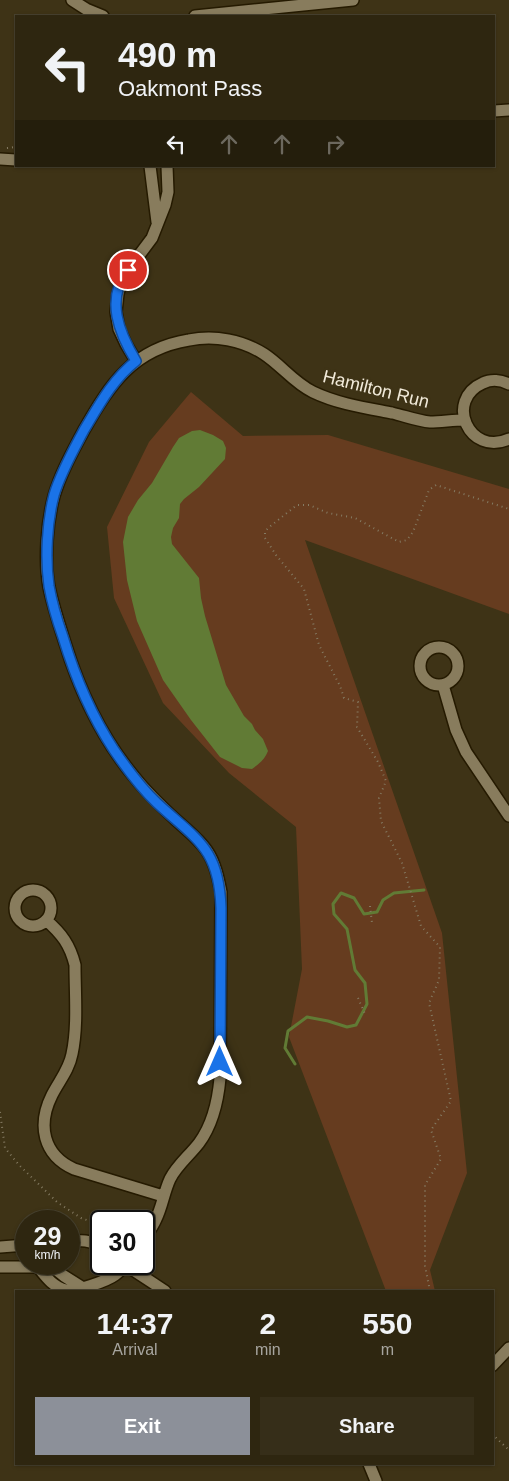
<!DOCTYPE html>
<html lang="en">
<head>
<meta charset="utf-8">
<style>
  :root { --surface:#2e2610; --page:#362e19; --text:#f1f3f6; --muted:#a7a59f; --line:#494330; --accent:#8c9099 }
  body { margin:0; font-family:Helvetica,sans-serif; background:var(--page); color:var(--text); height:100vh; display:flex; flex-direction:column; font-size:19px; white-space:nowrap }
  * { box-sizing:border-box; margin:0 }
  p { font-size:16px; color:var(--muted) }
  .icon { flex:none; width:28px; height:28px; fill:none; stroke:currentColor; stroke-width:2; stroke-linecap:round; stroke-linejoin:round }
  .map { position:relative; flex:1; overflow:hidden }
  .sheet { position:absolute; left:15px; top:1290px; width:479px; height:175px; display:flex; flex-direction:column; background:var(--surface); border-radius:0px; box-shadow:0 1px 4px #0004,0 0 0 1px var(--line) }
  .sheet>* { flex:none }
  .hud { position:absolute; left:15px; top:15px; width:480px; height:152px; border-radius:0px; box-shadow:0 1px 4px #0004,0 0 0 1px var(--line); background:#2e2610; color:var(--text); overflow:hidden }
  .speed { position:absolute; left:15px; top:1210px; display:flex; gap:10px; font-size:25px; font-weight:700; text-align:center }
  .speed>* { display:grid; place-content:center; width:65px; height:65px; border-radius:50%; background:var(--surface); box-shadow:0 1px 4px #0004,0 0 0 1px var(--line); line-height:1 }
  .speed small { font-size:12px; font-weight:400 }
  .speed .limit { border:2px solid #111; border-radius:8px; background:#fff; color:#111 }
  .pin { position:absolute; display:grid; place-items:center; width:42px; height:42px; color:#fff; margin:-21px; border:2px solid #fff; border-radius:50%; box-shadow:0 1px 5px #0007 }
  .me { position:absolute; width:55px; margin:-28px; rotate:0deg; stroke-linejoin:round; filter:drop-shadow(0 0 4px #0008) }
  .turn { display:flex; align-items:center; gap:18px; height:105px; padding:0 20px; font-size:22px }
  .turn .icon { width:65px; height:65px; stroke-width:2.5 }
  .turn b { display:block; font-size:35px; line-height:42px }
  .lanes { display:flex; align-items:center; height:48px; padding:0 20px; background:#0003; justify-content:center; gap:25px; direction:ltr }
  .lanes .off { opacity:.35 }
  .eta { display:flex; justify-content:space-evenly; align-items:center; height:85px; text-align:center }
  .eta b { font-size:30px; font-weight:600; line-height:35px }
  .cta { display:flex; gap:10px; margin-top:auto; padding:10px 20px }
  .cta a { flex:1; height:58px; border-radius:0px; background:var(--accent); color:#fff; font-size:20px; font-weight:600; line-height:58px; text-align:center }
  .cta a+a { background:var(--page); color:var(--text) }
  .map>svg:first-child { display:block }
</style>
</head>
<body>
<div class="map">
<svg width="509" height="1481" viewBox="0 0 509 1481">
  <rect width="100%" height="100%" fill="#3e3316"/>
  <path fill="#663c1f" d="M191,392L243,436L328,435L509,489V614L305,540L442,933L467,1173L430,1270L435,1291H386L289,1037L302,969L296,827L229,773L163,703L114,598L107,527L149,442Z"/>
  <path fill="#617b35" d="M200,430L213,435L223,441L226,448L225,459L199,487L184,499L180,504L179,518L173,528L171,537L172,544L199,578L201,598L205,616L226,685L244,716L252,724L255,730L263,739L268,751C265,759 260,763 252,769L242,768L220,757L191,720L163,680L137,621L127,580L123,542L128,517L138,500L152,483L173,447L179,438L192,431Z"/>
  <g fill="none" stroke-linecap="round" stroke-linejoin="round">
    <path stroke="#617b35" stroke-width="3" d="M295,1064L285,1048L288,1031L307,1017L328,1021L347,1027L356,1025L367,1004L365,983L355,970L347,929L334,914L333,904L341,893L354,898L364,914L377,912L383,900L394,893L424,890"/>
    <g stroke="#251a00" stroke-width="14">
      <path id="minor" d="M72,0L86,9L103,16
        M195,16L353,0
        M494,111L509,110
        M0,159L16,160
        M150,166L157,222
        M136,361L126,344L119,329L116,312L118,294L122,278L152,238L165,205L168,192L167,166
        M509,384C501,380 491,379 483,383C444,400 469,457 509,439
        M420 666a19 19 0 1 1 38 0a19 19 0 1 1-38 0Z
        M443,685L456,730L466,752L509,816
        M15 908a18 18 0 1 1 36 0a18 18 0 1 1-36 0Z
        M46,920C62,934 70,945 75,965C75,994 78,1026 72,1054C69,1070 59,1081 52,1095C37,1125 43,1155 74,1169L163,1196
        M144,1239C148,1233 153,1226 156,1219C162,1207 164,1192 170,1179C177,1165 189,1156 199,1143C213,1124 218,1101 220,1078L221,892C218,877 215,863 207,851C199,839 187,830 176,820C162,807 148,794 136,779C102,739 80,692 65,643C59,624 53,606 49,587C44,560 47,522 54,496C61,472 73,451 84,430C110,384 133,349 189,340C215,335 242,340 264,354C281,365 294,383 313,392C338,404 366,408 392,413C405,416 418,421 430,422C441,422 453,420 464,420
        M69,1242C81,1240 90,1240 101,1246
        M0,1247L26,1245
        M124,1264L165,1291
        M0,1267H38C46,1277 53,1287 66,1290C75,1292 107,1281 115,1275C119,1272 123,1268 127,1264
        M38,1267L54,1268L64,1276L83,1288
        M492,1366L509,1348
        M369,1464L376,1481"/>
    </g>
    <path stroke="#857b63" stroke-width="2" stroke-dasharray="1 4" stroke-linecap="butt" d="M7,148L16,147
      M370,906L372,923
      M358,998L365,1014
      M0,1112L5,1148L19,1165L57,1202L81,1218L101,1225
      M430,1291L425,1266V1185L441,1159L431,1130L451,1101L429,1003L439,980L440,947L421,926L402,863L381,821L379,798L386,781L378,762L357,727L358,702L344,698L340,686L319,645L304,589L276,555L265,538V532L268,528L297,505H309L328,513L355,518L399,542L407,540L413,532L429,490L436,485L509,509
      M492,1434L509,1450"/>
    <use href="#minor" stroke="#887c5d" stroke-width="11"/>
  </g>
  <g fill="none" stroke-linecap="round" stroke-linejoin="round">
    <g stroke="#114b97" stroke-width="12">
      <path id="route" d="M128,270C105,299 119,333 136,361C113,379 99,405 84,430C73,451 61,472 54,495C47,522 45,558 49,586C52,603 57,620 63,637C75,677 91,715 114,750C127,769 141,788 157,803C197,840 219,848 221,908L220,1062"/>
    </g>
    <use href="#route" stroke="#1a73e8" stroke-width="9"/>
  </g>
  <g text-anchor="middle" stroke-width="5" stroke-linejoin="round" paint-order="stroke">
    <g font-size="18" fill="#f1ead9" stroke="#3e3316">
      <text transform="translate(376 389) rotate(14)" y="6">Hamilton Run</text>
    </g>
  </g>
</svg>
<div class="speed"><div>29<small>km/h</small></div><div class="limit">30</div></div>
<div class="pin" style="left:128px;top:270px;background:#d93025"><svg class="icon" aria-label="arrive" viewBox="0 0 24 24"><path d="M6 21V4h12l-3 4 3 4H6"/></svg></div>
<svg class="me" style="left:220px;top:1062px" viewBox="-20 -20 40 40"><path d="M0-17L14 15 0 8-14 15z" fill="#1a73e8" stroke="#fff" stroke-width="4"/></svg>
<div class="hud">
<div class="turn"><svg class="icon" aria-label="left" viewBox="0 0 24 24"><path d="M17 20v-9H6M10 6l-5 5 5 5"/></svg><div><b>490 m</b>Oakmont Pass</div></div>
<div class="lanes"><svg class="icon" aria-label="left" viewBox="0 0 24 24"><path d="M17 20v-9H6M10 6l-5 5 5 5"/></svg><svg class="icon off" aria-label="ahead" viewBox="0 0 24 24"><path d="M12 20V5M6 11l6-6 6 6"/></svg><svg class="icon off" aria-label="ahead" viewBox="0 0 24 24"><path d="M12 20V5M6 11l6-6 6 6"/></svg><svg class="icon off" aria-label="right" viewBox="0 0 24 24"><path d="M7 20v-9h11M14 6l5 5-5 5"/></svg></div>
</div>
<section class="sheet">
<div class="eta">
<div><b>14:37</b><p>Arrival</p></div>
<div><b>2</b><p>min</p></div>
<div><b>550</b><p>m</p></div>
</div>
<div class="cta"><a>Exit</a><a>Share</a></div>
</section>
</div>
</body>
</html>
